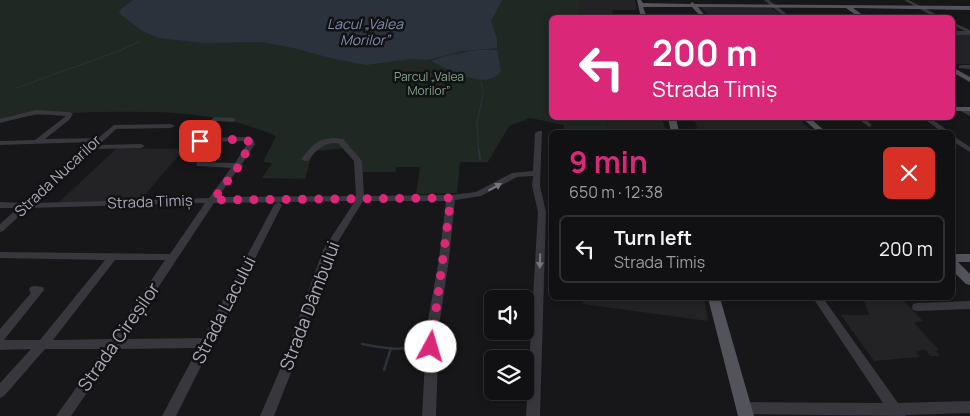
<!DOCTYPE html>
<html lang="en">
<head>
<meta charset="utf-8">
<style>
  :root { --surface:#111012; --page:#1e1e20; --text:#f1f3f6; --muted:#9c9d9f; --line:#303032; --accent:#db2777 }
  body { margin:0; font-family:Manrope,sans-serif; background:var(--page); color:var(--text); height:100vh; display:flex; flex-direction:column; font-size:19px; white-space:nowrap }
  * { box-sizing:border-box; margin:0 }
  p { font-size:16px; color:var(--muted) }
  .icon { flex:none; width:28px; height:28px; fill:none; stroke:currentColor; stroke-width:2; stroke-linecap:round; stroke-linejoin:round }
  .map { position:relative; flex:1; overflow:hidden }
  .side { position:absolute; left:549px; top:130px; width:406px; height:170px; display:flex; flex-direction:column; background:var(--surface); border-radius:8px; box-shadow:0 2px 8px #0003,0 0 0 1px var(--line) }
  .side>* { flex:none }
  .hud { position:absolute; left:549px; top:15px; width:406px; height:105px; border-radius:8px; box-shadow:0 2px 8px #0003,0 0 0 1px var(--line); background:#db2777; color:#fff; overflow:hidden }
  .tools { position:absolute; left:484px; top:290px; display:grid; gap:10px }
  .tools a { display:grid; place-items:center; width:50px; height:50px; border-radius:8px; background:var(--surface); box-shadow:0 2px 8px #0003,0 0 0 1px var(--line); font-size:25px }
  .pin { position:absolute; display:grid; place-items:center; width:42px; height:42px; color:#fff; margin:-21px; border-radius:10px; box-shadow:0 2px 8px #0006 }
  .me { position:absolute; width:55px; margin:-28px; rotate:6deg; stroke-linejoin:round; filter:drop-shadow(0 0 4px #0008) }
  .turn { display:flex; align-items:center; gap:18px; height:105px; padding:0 20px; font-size:22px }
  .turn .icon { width:65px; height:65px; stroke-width:2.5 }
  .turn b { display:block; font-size:35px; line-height:42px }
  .round { display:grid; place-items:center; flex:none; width:52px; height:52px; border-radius:8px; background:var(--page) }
  .summary { display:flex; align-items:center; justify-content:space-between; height:85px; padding:0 20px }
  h1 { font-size:30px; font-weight:700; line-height:38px; color:var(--accent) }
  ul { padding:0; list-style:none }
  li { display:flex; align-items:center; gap:15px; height:68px; margin:0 10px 8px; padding:0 10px; border:2px solid var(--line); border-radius:8px }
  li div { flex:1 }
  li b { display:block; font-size:19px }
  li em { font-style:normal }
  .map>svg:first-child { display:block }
</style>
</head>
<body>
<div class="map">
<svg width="970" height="416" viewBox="0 0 970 416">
  <rect width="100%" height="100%" fill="#171618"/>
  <path fill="#232225" d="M581,0H635L637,10H612L613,14L625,17L578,18Z
    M700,7L772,8L785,17H711Z
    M953,35H970V64H953Z
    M606,118H662L666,132H607Z
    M694,118H798L813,132H698Z
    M117,148L184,149L144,196L130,200L58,203Z
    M584,298H704L708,321L583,304Z
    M864,301H904L923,321L914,323L939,350L936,351L940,356H930L926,350L916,351L920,357L874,361L841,315H869Z"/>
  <path fill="#202823" d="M0,0H581L578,17L551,18V118H606L608,131L563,132L564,125L530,118L509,126L488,162H460L457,193L416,194L420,167H396L395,172H361L347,148L313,151L305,179L262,178L272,163L263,162L276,136C220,111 161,111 101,112C67,113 31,113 0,122Z"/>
  <path fill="#2c323c" d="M133,0H502L491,21L497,39V48L462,51L428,60L410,59L366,65L330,58L298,49L263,42L203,43L159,38L142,31L119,13L121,9Z
    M477,50H497L501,71C486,92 447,69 431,61L450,55Z"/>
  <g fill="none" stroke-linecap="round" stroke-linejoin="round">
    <path stroke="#2c323c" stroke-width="1" d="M481,82L483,91
      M16,88L119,51L140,41
      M479,153L477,124L483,93"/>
    <path stroke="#2c323c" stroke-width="2" d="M479,151L480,160"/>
    <path stroke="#2c323c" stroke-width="2.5" d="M362,344C380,347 410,355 423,339
      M384,370L391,348"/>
    <path fill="#38373d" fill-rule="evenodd" d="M764,0H769L792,18H786Z
      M904,0H909L943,18H936Z
      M952,22L970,30V35H952V31H965L952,25Z
      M961,65H970V69L959,68V66Z
      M961,107L970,111V116L959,110V108Z
      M36,110L70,112L73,114L69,120L45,139L98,138L114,125L171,124L175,126L171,128L116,129L99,145L141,144L145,146L141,148L94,149L34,203L209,198L231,168L200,166H197L196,164L197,162L235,163L247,144V142L243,141L195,142V138L213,118L215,117L233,118L236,120L233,122L217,121L204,138L243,137L253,139L255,144L242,164L243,166L242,168H239L218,197L356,196L354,161L338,143C324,142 316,150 308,161H305L301,159L313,145L321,140L334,138L343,139L362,161L364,196L451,195L476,192L512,173L533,171L535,133L539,131H542L540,186L546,212L540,416H526L538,212L532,186L533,176L517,177L481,196L455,200L449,259L439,326L436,416H422L427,326L439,259L446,201H363L333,250L294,365L274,416H260L282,365L323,250L355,201L214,203L124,339L203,338L274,205L278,202L282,205L176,416H162L198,348L117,349L71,416H56L104,349H45L4,396L0,398V383L31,349L0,350V329L31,293L29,290L30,287L34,286L43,287L44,290L4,340H40L105,260L0,258V252L170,254L205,203L28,208L3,231L0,232V224L18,208H0V202L24,203L92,142L0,145V141L35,140L66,116L36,114L0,123V119ZM115,260H165L111,339L53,340Z
      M857,118H864L872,125L869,127Z
      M923,118H930L950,132H942Z
      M952,135L970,147V152L952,141Z
      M813,298H823L898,403L970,401V413L905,415L906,416L744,414L739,412L738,408L739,404L744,402L883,403Z
      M970,301V309L917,311L913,310L912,307L913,304L917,303Z"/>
    <path fill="#53535c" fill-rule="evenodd" d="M637,0H641L643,3L690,4L692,2L695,4L970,6V10L853,8L867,18H860L846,8L698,7L707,18H702L692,7H643L647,18H641Z
      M952,67L970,77V82L952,72Z
      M952,107H970V111H952Z
      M668,118H676L679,132H671Z
      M802,118H810L826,132H818Z
      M952,254H970V262H958L970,274V285L966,284L952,270Z
      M708,298H720L754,416H738Z"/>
  </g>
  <defs><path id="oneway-solid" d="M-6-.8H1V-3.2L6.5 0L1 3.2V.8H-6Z" transform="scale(1.25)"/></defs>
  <g fill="#767681">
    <use href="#oneway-solid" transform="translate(495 187) rotate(-29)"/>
    <use href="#oneway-solid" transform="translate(540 261) rotate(92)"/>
  </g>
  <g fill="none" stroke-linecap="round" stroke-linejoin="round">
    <path stroke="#db2777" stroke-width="9" stroke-dasharray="0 16.2" d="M200,141L242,139L251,142L239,166L213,200L451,198L431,347"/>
  </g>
  <g text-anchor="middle" stroke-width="5" stroke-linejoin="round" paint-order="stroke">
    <g font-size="12" fill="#80a38a" stroke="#121113">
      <text x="429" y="81">Parcul „Valea<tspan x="429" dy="14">Morilor”</tspan></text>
    </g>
    <g font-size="14" font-style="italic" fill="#8090b3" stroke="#121113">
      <text x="365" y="29">Lacul „Valea<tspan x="365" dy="16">Morilor”</tspan></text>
    </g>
    <g font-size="15" fill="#a9aab8" stroke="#121113">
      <text transform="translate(58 176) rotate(-43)" y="5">Strada Nucarilor</text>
      <text transform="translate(150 202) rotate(-2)" y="5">Strada Timiș</text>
    </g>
    <g font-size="18" fill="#a9aab8" stroke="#121113">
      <text transform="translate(310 306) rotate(-69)" y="6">Strada Dâmbului</text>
      <text transform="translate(224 310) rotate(-63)" y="6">Strada Lacului</text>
      <text transform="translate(119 337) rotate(-55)" y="6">Strada Cireșilor</text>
    </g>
  </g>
</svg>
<div class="tools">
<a><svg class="icon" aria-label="sound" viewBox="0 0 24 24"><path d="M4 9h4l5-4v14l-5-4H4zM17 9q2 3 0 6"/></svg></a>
<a><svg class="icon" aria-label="layers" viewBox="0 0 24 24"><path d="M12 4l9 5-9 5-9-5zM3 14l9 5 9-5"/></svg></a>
</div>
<div class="pin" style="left:200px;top:141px;background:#d93025"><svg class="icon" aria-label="arrive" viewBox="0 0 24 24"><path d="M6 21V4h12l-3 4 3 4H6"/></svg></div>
<svg class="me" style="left:431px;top:347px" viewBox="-20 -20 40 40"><circle r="19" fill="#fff"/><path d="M0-13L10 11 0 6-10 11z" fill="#db2777"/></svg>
<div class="hud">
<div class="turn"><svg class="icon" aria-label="left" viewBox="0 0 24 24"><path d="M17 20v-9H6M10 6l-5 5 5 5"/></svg><div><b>200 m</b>Strada Timiș</div></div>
</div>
<section class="side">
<div class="summary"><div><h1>9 min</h1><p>650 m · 12:38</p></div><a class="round" style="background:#d93025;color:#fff"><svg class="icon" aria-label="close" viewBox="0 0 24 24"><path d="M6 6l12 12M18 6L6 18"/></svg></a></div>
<ul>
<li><svg class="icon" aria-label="left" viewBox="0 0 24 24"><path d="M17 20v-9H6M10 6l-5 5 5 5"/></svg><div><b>Turn left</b><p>Strada Timiș</p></div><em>200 m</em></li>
</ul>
</section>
</div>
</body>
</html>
